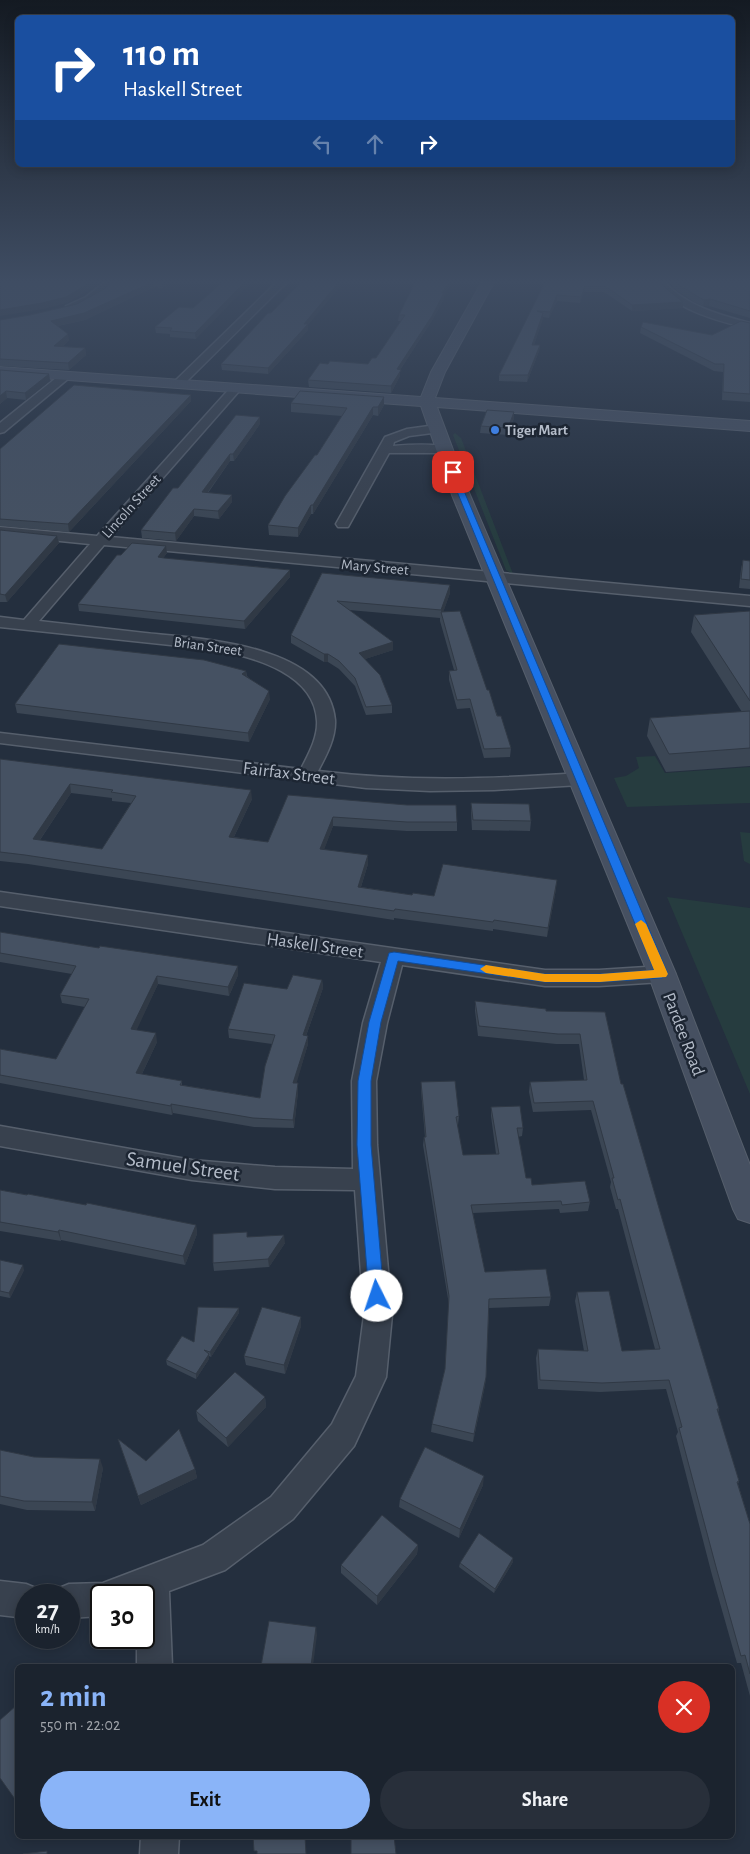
<!DOCTYPE html>
<html lang="en">
<head>
<meta charset="utf-8">
<style>
  :root { --surface:#1b232e; --page:#282f3a; --text:#f1f3f6; --muted:#a0a4aa; --line:#39404a; --accent:#8ab4f8 }
  body { margin:0; font-family:"Alegreya Sans",sans-serif; background:var(--page); color:var(--text); height:100vh; display:flex; flex-direction:column; font-size:19px; white-space:nowrap }
  * { box-sizing:border-box; margin:0 }
  p { font-size:16px; color:var(--muted) }
  .icon { flex:none; width:28px; height:28px; fill:none; stroke:currentColor; stroke-width:2; stroke-linecap:round; stroke-linejoin:round }
  .map { position:relative; flex:1; overflow:hidden }
  .details { position:absolute; left:15px; top:1664px; width:720px; height:175px; display:flex; flex-direction:column; background:var(--surface); border-radius:8px; box-shadow:0 2px 12px #0003,0 0 0 1px var(--line) }
  .details>* { flex:none }
  .hud { position:absolute; left:15px; top:15px; width:720px; height:152px; border-radius:8px; box-shadow:0 2px 12px #0003,0 0 0 1px var(--line); background:#1a4fa0; color:#fff; overflow:hidden }
  .speed { position:absolute; left:15px; top:1584px; display:flex; gap:10px; font-size:25px; font-weight:700; text-align:center }
  .speed>* { display:grid; place-content:center; width:65px; height:65px; border-radius:50%; background:var(--surface); box-shadow:0 2px 12px #0003,0 0 0 1px var(--line); line-height:1 }
  .speed small { font-size:12px; font-weight:400 }
  .speed .limit { border:2px solid #111; border-radius:8px; background:#fff; color:#111 }
  .pin { position:absolute; display:grid; place-items:center; width:42px; height:42px; color:#fff; margin:-21px; border-radius:10px; box-shadow:0 2px 8px #0006 }
  .me { position:absolute; width:55px; margin:-28px; rotate:356deg; stroke-linejoin:round; filter:drop-shadow(0 0 4px #0008) }
  .turn { display:flex; align-items:center; gap:18px; height:105px; padding:0 25px; font-size:22px }
  .turn .icon { width:65px; height:65px; stroke-width:2.5 }
  .turn b { display:block; font-size:35px; line-height:42px }
  .lanes { display:flex; align-items:center; height:48px; padding:0 25px; background:#0003; justify-content:center; gap:25px; direction:ltr }
  .lanes .off { opacity:.35 }
  .round { display:grid; place-items:center; flex:none; width:52px; height:52px; border-radius:26px; background:var(--page) }
  .head { display:flex; align-items:center; justify-content:space-between; height:85px; padding:0 25px }
  h1 { font-size:30px; font-weight:600; line-height:38px; color:var(--accent) }
  .cta { display:flex; gap:10px; margin-top:auto; padding:10px 25px }
  .cta a { flex:1; height:58px; border-radius:30px; background:var(--accent); color:#111; font-size:20px; font-weight:600; line-height:58px; text-align:center }
  .cta a+a { background:var(--page); color:var(--text) }
  .map>svg:first-child { display:block }
</style>
</head>
<body>
<div class="map">
<svg width="750" height="1854" viewBox="0 0 750 1854">
  <rect width="100%" height="100%" fill="#242f3e"/>
  <path fill="#263c3f" d="M455,433L461,438L513,574L506,570L453,435Z
    M655,756L665,773L750,767V803L627,807L614,778L626,776L639,768L636,757Z
    M740,832L750,833V864L744,861Z
    M667,897L750,908V1094Z"/>
  <g fill="none" stroke-linecap="round" stroke-linejoin="round">
    <g stroke="#565f6c" stroke-width="3">
      <path id="street" d="M105,282H116L92,301L71,309L66,306L86,297Z
        M277,282H287L182,386H174L172,384L174,382Z
        M654,282H664C687,306 719,315 750,323V329C716,320 677,311 654,282Z
        M65,373L70,376L69,378L4,432L0,433V423L61,374Z
        M236,385L242,388L240,390L111,537L750,596V606L104,545L39,621C75,625 110,629 145,633C202,639 328,644 335,720C336,738 326,756 318,771C409,782 490,779 580,773L587,775L589,779L587,783L580,785L494,790L430,791L366,788L0,743V733L301,769C308,755 318,738 317,721C315,674 256,658 218,650L0,627V617L24,620L90,544L0,535V527L97,536L232,386Z
        M436,425L440,426L442,429L440,432L409,436L394,442L393,446C405,445 442,442 450,450L448,453H389L348,527H338L336,524L385,437L407,429Z
        M0,892L545,970H599L662,966L670,969L673,974L670,979L662,982L599,986H545L402,965L387,1023L376,1081L377,1145L392,1315L386,1377L354,1446L293,1519L225,1570L169,1591L172,1666H137V1638H144V1595H101V1616L69,1618V1595H55L57,1589L69,1584L103,1583L203,1545L271,1497L332,1424L356,1376L364,1315L355,1190L275,1189L192,1180L0,1146V1126L192,1160L275,1167L353,1169L352,1081L363,1023L381,962L0,906Z
        M0,1581L26,1584L38,1589L40,1595H26V1618L0,1615Z
        M141,1836H179L178,1854H140Z"/>
    </g>
    <g stroke="#565f6c" stroke-width="2">
      <path id="secondary" d="M482,282H494L445,372L435,398L750,421V431L437,407L470,495L676,974L750,1165V1223L738,1219L733,1209L648,974L452,495L421,406L0,375V367L421,397L431,372Z"/>
    </g>
    <use href="#street" fill="#38414e" fill-rule="evenodd"/>
    <use href="#secondary" fill="#465061" fill-rule="evenodd"/>
  </g>
  <path fill="#3b4654" fill-rule="evenodd" d="M112,282H170L162,288L154,287L85,320L58,326L69,340L62,347L85,348L86,355L69,370L0,366V320L30,315L77,304L104,289Z
    M415,282H452L444,296V299L431,322L400,370V376L391,393L309,387L308,380L328,364H368L376,358L401,321H398L399,315Z
    M545,282H658L683,308L632,311L604,292H584L580,303L557,301L549,318L543,317L534,345H540L539,351L527,382L499,381V375Z
    M672,282H750V318L709,306H703L694,302L672,287Z
    M193,308L196,339L170,337V334L156,333L155,327Z
    M750,323V402L722,400L723,372L714,371L640,333L641,327L712,335Z
    M308,325V330L268,374L222,370L221,364Z
    M0,370L49,374L50,381L26,400L7,398L0,404Z
    M191,395V401L69,532L0,526V449Z
    M291,403L384,405L378,416L373,415L313,514H311L298,537L269,535L268,525L317,455L342,416L291,412Z
    M514,412V418L508,435L480,433L481,426Z
    M260,424L234,461H230L208,493L232,495V502L219,519L194,516L176,541L142,538L141,530L178,488Z
    M0,530L57,536L59,543L7,602H0Z
    M167,553L163,558L290,570V577L245,629L79,611L78,604L121,555Z
    M743,560L750,561V589L739,588L741,569Z
    M322,573L450,585V593L443,612L487,690L511,748L510,757L484,758L470,708L457,709L449,680V671L454,670L440,621V618L349,610L393,642V650L365,659L392,705V713L366,715L355,686L339,669L328,662H324L291,643V635Z
    M750,611V766L666,772L647,736L650,718L742,712L691,632L694,615Z
    M246,671L247,676L270,699L249,742L17,713L15,704Z
    M0,759L252,799L234,837L268,842L288,795L457,822V831H407L333,826L324,849L368,864L361,887L412,895L434,896L556,889L547,937L493,929V931L394,918V920L28,864L0,861ZM71,793L112,798V801L131,803L102,849L40,840Z
    M471,803L531,821L530,831L472,830L471,813Z
    M0,932L238,975L229,996L158,984L136,1030L157,1042L142,1074L182,1081V1085L260,1098L272,1044L229,1038L228,1029L287,989L322,980L323,988L306,1036H308V1044L296,1083H298V1092L294,1128L254,1127L173,1113L172,1115L0,1083V1049L56,1059L85,1007L62,1003L60,995L72,974L0,962Z
    M475,1001L546,1011L605,1012L621,1084L719,1409L718,1413L739,1481L738,1484L750,1524V1696L741,1663H737L712,1575L676,1436L678,1432L666,1389L600,1392L538,1389L536,1358L538,1349L584,1351L575,1301L577,1292L622,1351L655,1349L618,1209H616L610,1187L611,1182L591,1110L533,1112L529,1092L530,1082L584,1080L579,1044H556L478,1036L475,1011Z
    M421,1082L459,1116L458,1125H457L463,1155L496,1154L491,1116V1107L523,1128L522,1136L518,1137L526,1178L532,1185L590,1202L588,1211L560,1213L559,1209L473,1213L485,1272L551,1297L549,1306L489,1308L486,1377L485,1385L473,1442L431,1432L432,1424L445,1369L449,1305L423,1145L424,1137H425L421,1090Z
    M0,1190L86,1205L196,1225L197,1234L185,1265L61,1240V1241L0,1231Z
    M247,1232V1237L285,1243L269,1267L214,1271L213,1263Z
    M0,1260L24,1270L10,1298L0,1296Z
    M239,1308V1313L211,1357L209,1356V1359L196,1379L167,1365L166,1360L194,1342Z
    M301,1326L285,1374L246,1365L244,1356Z
    M265,1397L266,1407L228,1447L198,1421L196,1411Z
    M118,1439L146,1461L195,1469L197,1478L141,1505Z
    M0,1450L34,1457L103,1468L95,1511L27,1510L0,1504Z
    M483,1485L459,1538L399,1507L400,1499Z
    M418,1545L417,1554L377,1605L341,1573V1565Z
    M513,1558V1562L494,1593L459,1567L460,1563Z"/>
  <path fill="#303945" d="M91,282H102L67,303L43,309L0,316V310Z
    M153,282L154,287L85,320L52,327L51,321Z
    M162,282H170L162,288Z
    M245,282H251L196,339L195,333Z
    M339,282H344L308,325V330L268,374V368Z
    M449,282H452L444,296V299L431,322L400,370V376L391,393V386L397,369Z
    M585,286L584,292L580,303L581,297Z
    M557,295V301L549,318L550,312Z
    M710,299L709,306H703L704,300Z
    M683,302V308L632,311V305Z
    M543,313V319L532,351V345Z
    M68,334L69,340L55,353L54,346Z
    M540,345L539,351L527,382L528,375Z
    M85,348L86,355L69,370L68,363Z
    M49,374L50,381L26,400L25,393Z
    M6,391L7,398L0,404V396Z
    M191,395V401L69,532L68,524Z
    M384,397V405L378,416V407Z
    M373,407V415L313,514V505Z
    M514,412V418L508,435V428Z
    M260,417V424L234,461L233,454Z
    M230,454V461L202,500V492Z
    M232,495V502L219,519L218,511Z
    M311,505V514L298,537V528Z
    M194,509V516L176,541L175,533Z
    M57,536L59,543L7,602L5,595Z
    M166,546L167,553L159,564L158,557Z
    M290,570V577L245,629L244,621Z
    M450,585V593L442,616L441,610Z
    M393,642V650L359,661V653Z
    M324,654H328V662H324Z
    M246,671L247,679L242,674Z
    M269,691L270,699L249,742L248,733Z
    M70,784L71,793L35,847L33,839Z
    M251,790L252,799L230,845L229,837Z
    M333,817V826L321,858L320,849Z
    M368,855V864L358,896V887Z
    M557,880L556,889L547,937L548,928Z
    M238,966V975L229,996L228,987Z
    M157,976L158,984L133,1038L131,1029Z
    M322,980L323,988L303,1044V1035Z
    M156,1033L157,1042L138,1082L136,1073Z
    M308,1036V1044L294,1092L293,1083Z
    M298,1083V1092L294,1128L293,1120Z
    M171,1104L173,1113L172,1115L171,1106Z
    M196,1225L197,1234L185,1265L183,1256Z
    M59,1230L61,1240V1241L58,1232Z
    M284,1235L285,1243L269,1267L268,1259Z
    M23,1265L24,1270L10,1298L9,1293Z
    M239,1308V1313L211,1357L210,1352Z
    M301,1317V1326L285,1374L284,1365Z
    M209,1354V1359L196,1379V1374Z
    M486,1377L485,1385L473,1442L474,1434Z
    M265,1397L266,1407L228,1447L226,1438Z
    M100,1459L103,1468L95,1511L92,1502Z
    M195,1469L197,1478L141,1505L138,1496Z
    M484,1476L483,1485L459,1538L460,1529Z
    M418,1545L417,1554L377,1605V1596Z
    M513,1558V1562L494,1593L495,1589Z
    M316,1627L317,1635L313,1666H311Z"/>
  <path fill="#455162" stroke="#303945" fill-rule="evenodd" d="M0,282H91L66,297L42,303L0,310Z
    M112,282H153L84,313L51,321L68,334L54,346L85,348L68,363L0,359V320L30,315L77,304L104,289Z
    M223,282H245L195,333L170,331L172,328L155,327L179,307L193,308Z
    M301,282H339L304,324H308L268,368L221,364L268,313H271Z
    M415,282H449L442,293H444L432,316L397,369L401,370L391,386L308,380L320,363L328,364L330,361L368,364L372,358H376L405,315H399Z
    M545,282H658L683,302L632,305L605,286H585L581,297L557,295L550,312L537,311L543,313L532,345H540L528,375H499Z
    M675,282H750V311L710,299L704,300L695,295Z
    M741,321L750,323V394L723,392L724,364H715L641,327L643,322L712,335Z
    M0,370L49,374L25,393L6,391L0,396Z
    M74,385L191,395L68,524L0,519V449Z
    M300,391L384,397L378,407H373L313,505H311L298,528L268,525L285,496L315,455H317L347,408L291,403Z
    M487,410L514,412L508,428L481,426Z
    M236,415L260,417L233,454H230L202,492L232,495L218,511L194,509L175,533L141,530L173,488H178Z
    M0,530L57,536L5,595L0,594Z
    M132,543L166,546L158,557L164,558L290,570L244,621L78,604L117,555H121Z
    M743,560L750,561V580L741,579Z
    M322,573L450,585L441,610L337,601L393,642L359,653L380,675L392,705L366,707L355,678L339,661L328,654H324L291,635Z
    M460,611L487,690H489L497,716H501L511,748L484,749L470,699L457,700L449,671L457,670L441,612Z
    M750,611V701L694,615Z
    M59,644L204,660L246,671L242,674L269,691L248,733L15,704Z
    M750,711V748L669,754L650,718Z
    M0,759L251,790L229,837L268,842L288,795L407,805H456L457,822H407L333,817L320,849L368,855L358,887L412,895L413,893L434,896L443,864L557,880L548,928L494,920L493,922L395,909L394,911L25,855L0,852ZM70,784L113,790L111,792L136,796L102,849L33,839Z
    M471,803L529,804L531,821L473,820Z
    M0,932L99,948L100,946L238,966L228,987L157,976L131,1029L156,1033L136,1073L182,1081L180,1085L260,1098L265,1066L275,1035L228,1029L244,983L287,989L293,975L322,980L303,1035L308,1036L293,1083H298L293,1120L253,1118L171,1104V1106L0,1075V1049L56,1059L89,999L60,995L76,966L0,953Z
    M475,1001L546,1009V1011L605,1012L621,1084H623L663,1222L719,1409H717L739,1481L737,1482L750,1524V1674L745,1655L741,1656L716,1567L679,1428L682,1427L669,1380L602,1383L540,1380L538,1349L588,1351L577,1292L609,1291L622,1351L660,1349L620,1199L618,1200L612,1178H614L593,1101L534,1103L530,1082L587,1080L580,1034H558L479,1026Z
    M455,1081L459,1116L456,1117L463,1155L499,1154L491,1107L520,1106L523,1128H517L526,1178H531L532,1185L585,1181L590,1202L562,1205L561,1201L471,1205L485,1272L546,1269L551,1297L489,1299L486,1377L474,1434L432,1424L445,1369L449,1296L424,1137H426L421,1082Z
    M0,1190L27,1195L28,1194L86,1205L87,1203L196,1225L183,1256L59,1230L58,1232L0,1222Z
    M247,1232V1237L284,1235L268,1259L213,1263V1234Z
    M0,1260L23,1265L9,1293L0,1291Z
    M198,1307L239,1308L210,1352L204,1350L209,1354L196,1374L166,1360L182,1336L194,1342Z
    M262,1307L301,1317L284,1365L244,1356Z
    M235,1372L265,1397L226,1438L196,1411Z
    M179,1429L195,1469L138,1496L118,1439L146,1461Z
    M425,1447L484,1476L460,1529L400,1499Z
    M0,1450L34,1457L100,1459L92,1502L24,1501L0,1496Z
    M382,1515L418,1545L377,1596L341,1565Z
    M479,1533L513,1558L495,1589L460,1563Z
    M269,1621L316,1627L311,1666H261Z
    M18,1704V1801L17,1802L0,1778V1720Z
    M253,1836H305L306,1854H257V1851H254Z
    M351,1836H394L396,1854H351Z
    M47,1851V1854H23Z"/>
  <linearGradient id="sky" x2="0" y2="1"><stop stop-color="#141a22"/><stop offset="0.52" stop-color="#3f4d63"/><stop offset="1" stop-color="#3f4d63" stop-opacity="0"/></linearGradient>
  <rect width="750" height="541" fill="url(#sky)"/>
  <path fill="#1a73e8" stroke="#114b97" d="M453,470L456,472L668,974L662,978L600,982H545L398,961L381,1022L371,1081V1145L384,1296L382,1300L377,1302L371,1300L369,1296L357,1145L358,1081L369,1022L389,953L394,952L545,974H600L654,970L449,472Z"/>
  <path fill="#f59e0b" d="M641,920L646,924L668,974L666,977L600,982H545L486,973L480,969L486,965L545,974H600L654,970L635,924Z"/>
  <circle fill="#3f7fe0" stroke="#1d2633" stroke-width="2" cx="495" cy="430" r="5"/>
  <g text-anchor="middle" stroke-width="5" stroke-linejoin="round" paint-order="stroke">
    <g font-size="15" font-weight="bold" fill="#b4bcc9" stroke="#1d2633" text-anchor="start">
      <text x="505" y="435">Tiger Mart</text>
    </g>
    <g font-size="15" fill="#b4bcc9" stroke="#1d2633">
      <text transform="translate(131 506) rotate(-48)" y="5">Lincoln Street</text>
      <text transform="translate(375 567) rotate(5)" y="5">Mary Street</text>
      <text transform="translate(208 646) rotate(8)" y="5">Brian Street</text>
    </g>
    <g font-size="18" fill="#b4bcc9" stroke="#1d2633">
      <text transform="translate(289 773) rotate(7)" y="6">Fairfax Street</text>
      <text transform="translate(315 945) rotate(8)" y="6">Haskell Street</text>
      <text transform="translate(684 1034) rotate(69)" y="6">Pardee Road</text>
    </g>
    <g font-size="21" fill="#b4bcc9" stroke="#1d2633">
      <text transform="translate(183 1166) rotate(8)" y="7">Samuel Street</text>
    </g>
  </g>
</svg>
<div class="speed"><div>27<small>km/h</small></div><div class="limit">30</div></div>
<div class="pin" style="left:453px;top:472px;background:#d93025"><svg class="icon" aria-label="arrive" viewBox="0 0 24 24"><path d="M6 21V4h12l-3 4 3 4H6"/></svg></div>
<svg class="me" style="left:377px;top:1296px" viewBox="-20 -20 40 40"><circle r="19" fill="#fff"/><path d="M0-13L10 11 0 6-10 11z" fill="#1a73e8"/></svg>
<div class="hud">
<div class="turn"><svg class="icon" aria-label="right" viewBox="0 0 24 24"><path d="M7 20v-9h11M14 6l5 5-5 5"/></svg><div><b>110 m</b>Haskell Street</div></div>
<div class="lanes"><svg class="icon off" aria-label="left" viewBox="0 0 24 24"><path d="M17 20v-9H6M10 6l-5 5 5 5"/></svg><svg class="icon off" aria-label="ahead" viewBox="0 0 24 24"><path d="M12 20V5M6 11l6-6 6 6"/></svg><svg class="icon" aria-label="right" viewBox="0 0 24 24"><path d="M7 20v-9h11M14 6l5 5-5 5"/></svg></div>
</div>
<section class="details">
<div class="head"><div><h1>2 min</h1><p>550 m · 22:02</p></div><a class="round" style="background:#d93025;color:#fff"><svg class="icon" aria-label="close" viewBox="0 0 24 24"><path d="M6 6l12 12M18 6L6 18"/></svg></a></div>
<div class="cta"><a>Exit</a><a>Share</a></div>
</section>
</div>
</body>
</html>
